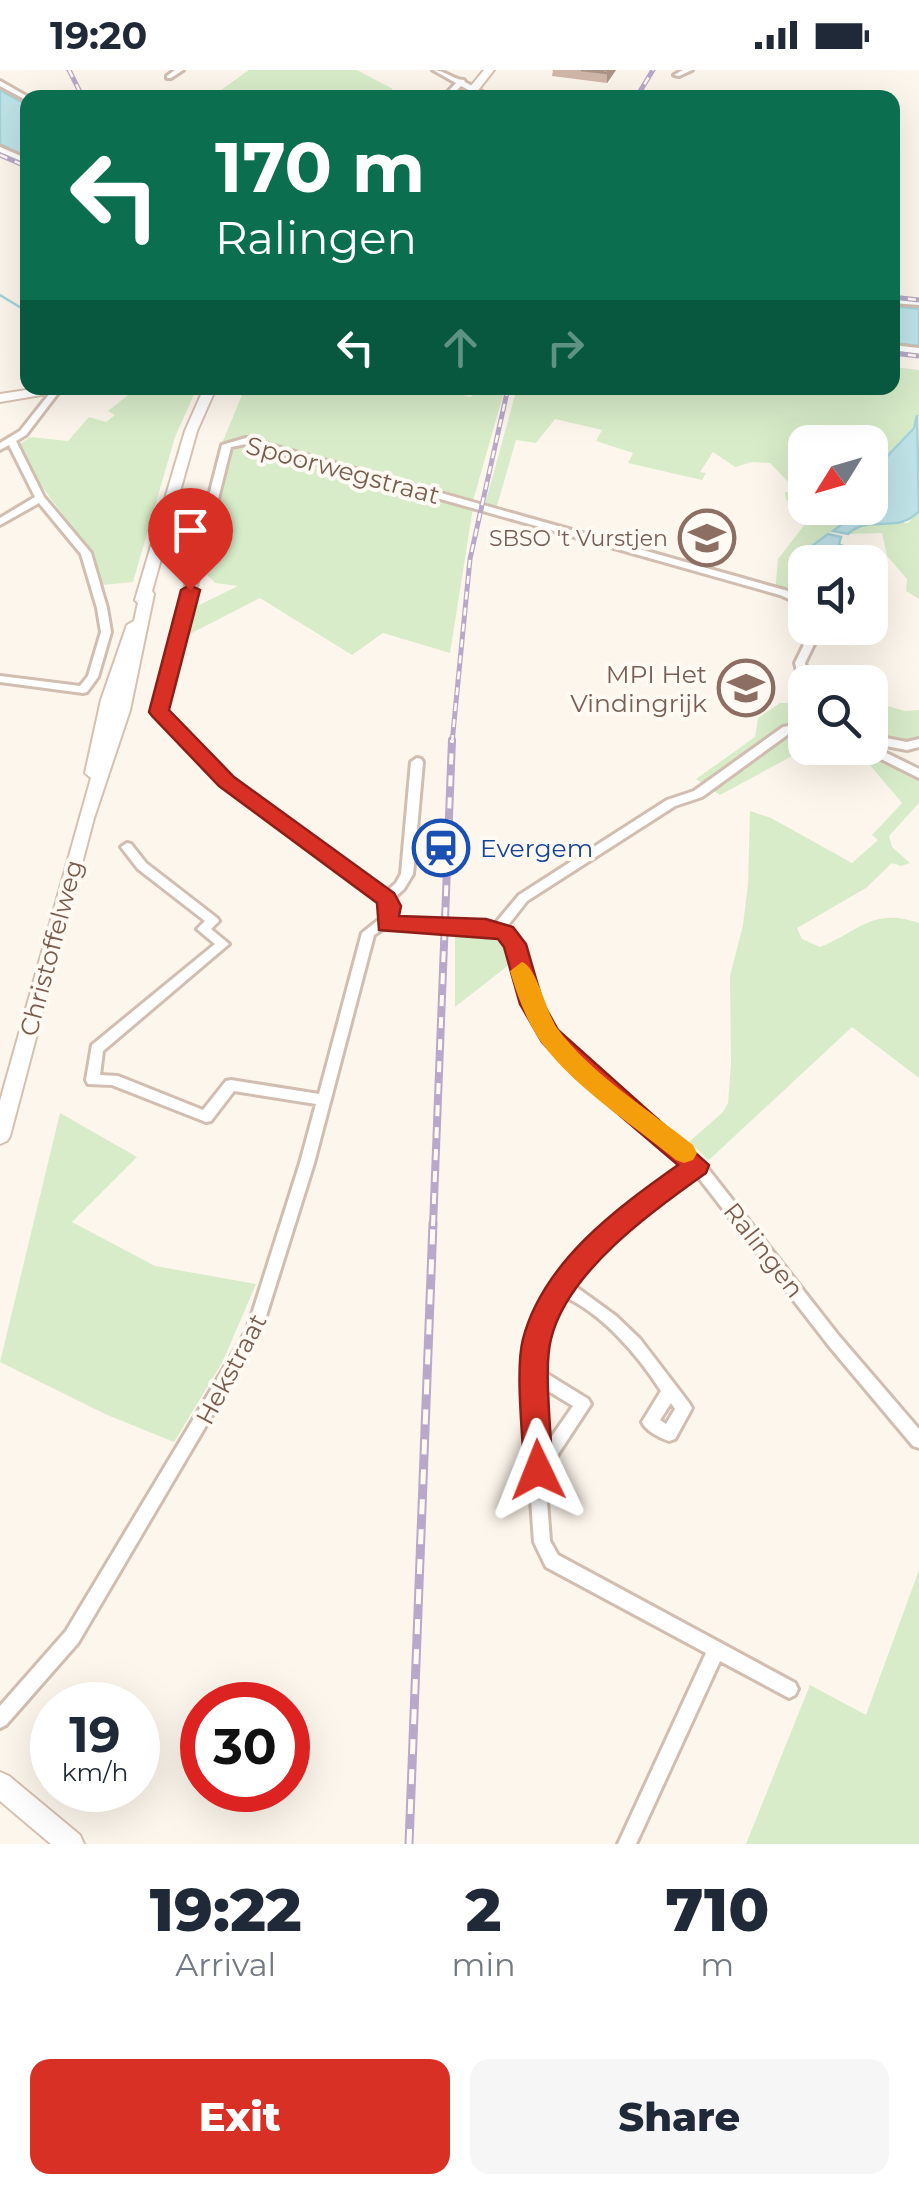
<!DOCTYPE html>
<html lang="en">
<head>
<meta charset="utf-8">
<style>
  :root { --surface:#fff; --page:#f6f6f7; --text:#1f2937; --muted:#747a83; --accent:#d93025 }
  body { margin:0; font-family:Montserrat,sans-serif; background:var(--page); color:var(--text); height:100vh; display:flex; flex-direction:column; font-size:38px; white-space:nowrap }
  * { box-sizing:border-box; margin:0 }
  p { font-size:32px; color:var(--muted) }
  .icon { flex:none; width:55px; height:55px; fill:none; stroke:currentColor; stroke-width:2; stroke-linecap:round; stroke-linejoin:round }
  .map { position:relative; height:1774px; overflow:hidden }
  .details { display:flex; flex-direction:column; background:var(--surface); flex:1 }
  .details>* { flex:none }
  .top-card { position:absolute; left:20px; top:20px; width:880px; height:305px; border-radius:20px; box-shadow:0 10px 40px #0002; background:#0b6e4f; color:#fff; overflow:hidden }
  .needle { width:65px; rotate:233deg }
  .controls { position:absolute; left:788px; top:355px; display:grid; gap:20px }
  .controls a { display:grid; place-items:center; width:100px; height:100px; border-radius:20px; background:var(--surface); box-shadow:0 10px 40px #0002; font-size:50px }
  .speed { position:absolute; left:30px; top:1612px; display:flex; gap:20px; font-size:50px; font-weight:700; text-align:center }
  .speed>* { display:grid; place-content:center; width:130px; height:130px; border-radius:50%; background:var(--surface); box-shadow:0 10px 40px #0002; line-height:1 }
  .speed small { font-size:25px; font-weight:400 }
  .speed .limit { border:15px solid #d22; background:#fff; color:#111 }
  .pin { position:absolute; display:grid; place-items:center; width:85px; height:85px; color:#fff; margin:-102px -42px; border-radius:50% 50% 50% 0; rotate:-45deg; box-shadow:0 0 10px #0007 }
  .pin .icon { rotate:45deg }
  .me { position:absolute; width:110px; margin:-55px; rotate:358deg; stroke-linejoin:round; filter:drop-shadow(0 0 8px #0008) }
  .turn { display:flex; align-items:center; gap:35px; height:210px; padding:0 30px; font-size:45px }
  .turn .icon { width:130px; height:130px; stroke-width:2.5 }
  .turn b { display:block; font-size:70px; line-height:85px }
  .lanes { display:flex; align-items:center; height:95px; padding:0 30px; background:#0003; justify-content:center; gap:50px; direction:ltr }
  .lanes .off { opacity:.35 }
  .eta { display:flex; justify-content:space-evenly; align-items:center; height:170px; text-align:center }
  .eta b { font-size:60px; font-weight:800; line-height:70px }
  .primary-button { display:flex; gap:20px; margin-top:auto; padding:20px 30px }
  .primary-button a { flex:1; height:115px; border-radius:20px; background:var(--accent); color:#fff; font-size:40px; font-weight:800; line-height:115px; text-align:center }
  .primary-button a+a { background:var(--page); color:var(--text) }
  .status { display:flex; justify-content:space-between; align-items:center; height:70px; padding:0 50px; background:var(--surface); direction:ltr }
  .status svg { height:28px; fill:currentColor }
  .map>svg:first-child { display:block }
</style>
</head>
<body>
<div class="status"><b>19:20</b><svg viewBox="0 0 49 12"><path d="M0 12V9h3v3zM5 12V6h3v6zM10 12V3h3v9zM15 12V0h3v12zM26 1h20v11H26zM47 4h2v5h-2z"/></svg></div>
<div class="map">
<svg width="919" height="1774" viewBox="0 0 919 1774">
  <rect width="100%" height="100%" fill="#fdf6ec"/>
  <path fill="#d8ecc9" d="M249,0H357L393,19L373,28L239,27L221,20Z
    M893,297L919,300V345L907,367L884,390L877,421L870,429V372H805V436L786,430L785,422L797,421L770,393L752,392L735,397L713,382L700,402L706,403L702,410L628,393L633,383L596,371L602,360L555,349L536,373L516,370L497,436L485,434L517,318H892Z
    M149,318H197L175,367L133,512L103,515C84,460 42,428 18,375L30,367L68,371L89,347L106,352L115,345L108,341L132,322L144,323Z
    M245,318H434L471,327L474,318H505L473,431L248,369L222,373Z
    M246,374L473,438L450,583L383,563L352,585L260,528L186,566L193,538L238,516L215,513L202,499L231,378Z
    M808,438H863L801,484L805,554L791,551L801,535L775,523L778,489L812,445Z
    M919,441V529L906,521L907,509L887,486L882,463L848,464L863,454L908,453Z
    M808,608H820L818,612H805V648L799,651L805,658L807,678L720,725L696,709L755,667L758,648L780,633H793L795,627L790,617Z
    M870,631L905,641L919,640V668L912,671L870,665Z
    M867,682L919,710V733L889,766L892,777L910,793L901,796L892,793L866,818L797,858L802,869L820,877C860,861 872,837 919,853V1008L852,957L709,1090L689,1072L723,1042L728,1033L731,994L730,906L743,855L748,814L750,741L771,748L852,793L878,770L872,765L902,733L864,688Z
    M455,862L506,869L514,891L455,937Z
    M60,1043L137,1087L72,1152L155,1196L256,1214L223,1291L174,1372L105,1344L0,1292Z
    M919,1500V1774H746L810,1615L866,1645Z"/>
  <path fill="#bfe3e8" stroke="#a5d3da" stroke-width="2.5" d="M0,20L27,35V88L0,74Z
    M893,236L919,239V276L893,273Z
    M917,345L919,441C898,465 870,443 848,464L833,461L863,438H870L884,390L914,358Z
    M828,464L841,467L839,474L843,476L836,492H805V513L795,497L801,484Z"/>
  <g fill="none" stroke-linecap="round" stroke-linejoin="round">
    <path stroke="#a5d3da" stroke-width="2.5" d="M0,225L28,242"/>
    <g stroke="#d1beb0" stroke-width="6">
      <path id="street" d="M175,0H183L171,8H167V6Z
        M433,0C445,0 453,10 464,10L465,12L493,28H484L461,16L449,28H442L456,13Z
        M683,0H692L679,6L674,5Z
        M0,11L2,12L30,28L26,30L0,16Z
        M0,77L28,89V94L0,82Z
        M892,228L919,231V235L892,233Z
        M892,275L919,278V284L892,280Z
        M54,318H62L26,365L16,371L44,427L91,483L107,538L111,562L98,607L87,622L83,623L0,612V606L80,616L88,606L101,562L97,538L81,484L39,433L0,455V448L35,427L9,375L0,380V373L20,361Z
        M246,368L788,521L805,529V536L780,525L246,374L231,377L165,640L230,709L386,822L396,813L401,804L411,692L417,688L421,689L423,692L413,804L404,819L393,829L396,836L394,850L486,852L494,855L519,825L667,730L694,721L783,657L805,653V661L790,663L702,727L675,736L527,831L505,859L509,860L521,874L538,933L555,962L588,996L702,1091L839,1266L919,1359V1378L913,1376L829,1276L695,1103C650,1135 606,1170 572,1214L616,1246L640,1269L689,1333L692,1338L675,1369L669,1371C660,1368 646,1361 642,1352L661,1321C638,1285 602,1243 563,1226C550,1250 543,1272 541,1300L588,1329L591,1334L545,1404L550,1471L558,1485L795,1613L798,1619L795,1625L789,1628L720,1591L636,1774H618L706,1583L546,1497L534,1472L525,1345L526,1295L529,1273L536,1247L553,1217L572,1192L595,1168L645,1124L687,1095L578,1004L545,970L526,933L509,876L501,866L486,861L383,859L374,865L314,1093L261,1262L78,1573L6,1655L0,1658V1636L66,1561L247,1260L300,1093L316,1034L234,1021L211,1051L206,1052L112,1015L88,1014L86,1010L92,975L215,874L197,859L205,851L138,799L121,777L127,773L131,774L146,793L217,848L219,851L211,859L229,874L103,981L100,1005L118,1006L203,1040L226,1011L231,1010L319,1024L362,863L377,851L382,850L384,836L381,831L222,715L154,641L222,375ZM540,1316L573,1336L543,1379ZM671,1333L675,1339L666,1354L660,1350Z
        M812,558H822L805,593L810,612H805V615L800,612L795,593Z
        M870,665L907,672L919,669V677L907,680L870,673Z
        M870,675L919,699V708L865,681L864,678H870Z"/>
    </g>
    <g stroke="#d6c0b0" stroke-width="4">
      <path id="secondary" d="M484,0H494L472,28H461Z
        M40,318H65L59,322L0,332V324Z
        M204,318H216L197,361L152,521L154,524L130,640L94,748L10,1066L7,1071L0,1074V1031L91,708L85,703L101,630L127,555L134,551L138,533L135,530L185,361Z
        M0,1702L9,1706L80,1765L84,1774H51L0,1731Z"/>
    </g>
    <use href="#street" fill="#fff" fill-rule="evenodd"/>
    <use href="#secondary" fill="#fff" fill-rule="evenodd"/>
    <g stroke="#b9a8c9" stroke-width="5">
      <path id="rail-far2" d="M69,0L83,28
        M636,28L653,0
        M0,85L28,97
        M892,227L919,230
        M892,283L919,286
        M452,673L470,489L508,318"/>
    </g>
    <g stroke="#b9a8c9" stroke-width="8">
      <path id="rail-far1" d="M433,1156L452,670"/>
    </g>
    <g stroke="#b9a8c9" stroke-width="9">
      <path id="rail" d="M409,1774L433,1153"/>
    </g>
    <use href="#rail-far2" stroke="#fffaf3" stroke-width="2.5" stroke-dasharray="8" stroke-linecap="butt"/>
    <use href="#rail-far1" stroke="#fffaf3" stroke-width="4" stroke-dasharray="11" stroke-linecap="butt"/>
    <use href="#rail" stroke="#fffaf3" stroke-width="5" stroke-dasharray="15" stroke-linecap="butt"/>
  </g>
  <path fill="#d1b7a8" d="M553,0H616L607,13L552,6Z"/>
  <path fill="#aa9588" d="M610,0H616L607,13V3Z"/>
  <path fill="#f3d5c3" stroke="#aa9588" stroke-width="2.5" d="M581,0H610L607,3Z"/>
  <path fill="#d93025" stroke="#8d1f18" stroke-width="2.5" d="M190,515L200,520L169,640L234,707L394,823L401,836L399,846L486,849L513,857L526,874L543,933L558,960L709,1095L706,1103C652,1141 567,1202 551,1269C543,1299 552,1365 552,1400L548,1409L538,1413L528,1409L524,1400C523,1365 515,1300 523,1269C543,1192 617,1138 678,1095L575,1007L542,972L520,934L504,877L498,869L379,860L377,833L219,716L152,646L149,642L181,520Z"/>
  <path fill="#f59e0b" d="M522,892C537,897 546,942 557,958C591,1004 649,1040 693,1075L697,1083L693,1090L684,1093L676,1090C632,1054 575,1018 541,972C526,950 517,925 510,901Z"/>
  <defs>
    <g id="school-ring" transform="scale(2.875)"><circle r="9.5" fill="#fffaf3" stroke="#8d6e63" stroke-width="1.5"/><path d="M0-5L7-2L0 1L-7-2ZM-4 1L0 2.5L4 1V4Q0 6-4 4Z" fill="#8d6e63"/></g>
    <g id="station-ring" transform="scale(2.875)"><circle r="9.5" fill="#fffaf3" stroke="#1a4fb4" stroke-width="1.5"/><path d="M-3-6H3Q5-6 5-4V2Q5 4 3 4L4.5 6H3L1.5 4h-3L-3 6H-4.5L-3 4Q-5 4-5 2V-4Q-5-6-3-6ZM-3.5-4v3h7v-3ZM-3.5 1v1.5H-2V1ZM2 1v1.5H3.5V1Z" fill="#1a4fb4"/></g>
  </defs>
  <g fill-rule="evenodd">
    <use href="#school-ring" x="707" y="468"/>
    <use href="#school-ring" x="746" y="618"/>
    <use href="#station-ring" x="441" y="778"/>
  </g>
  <g text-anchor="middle" stroke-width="8" stroke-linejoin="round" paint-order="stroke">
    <g font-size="22" fill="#785e54" stroke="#fffaf3" text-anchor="end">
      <text x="668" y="476">SBSO 't Vurstjen</text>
    </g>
    <g font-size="25" fill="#7a5c4d" stroke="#fffaf3">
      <text transform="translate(343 400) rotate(15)" y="9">Spoorwegstraat</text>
      <text transform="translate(51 878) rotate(-75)" y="9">Christoffelweg</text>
      <text transform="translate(764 1180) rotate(52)" y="9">Ralingen</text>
      <text transform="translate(231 1299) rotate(-62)" y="9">Hekstraat</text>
    </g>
    <g font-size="25" fill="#785e54" stroke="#fffaf3" text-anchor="end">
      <text x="707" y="613">MPI Het<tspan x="707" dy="29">Vindingrijk</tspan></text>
    </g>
    <g font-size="25" fill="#164399" stroke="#fffaf3" text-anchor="start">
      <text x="480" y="787">Evergem</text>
    </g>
  </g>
</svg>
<div class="controls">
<a><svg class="needle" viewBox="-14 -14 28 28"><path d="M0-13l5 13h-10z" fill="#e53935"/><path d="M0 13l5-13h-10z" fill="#747a83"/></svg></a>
<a><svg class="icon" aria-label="sound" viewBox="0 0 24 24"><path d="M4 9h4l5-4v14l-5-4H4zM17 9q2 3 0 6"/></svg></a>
<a><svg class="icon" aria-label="search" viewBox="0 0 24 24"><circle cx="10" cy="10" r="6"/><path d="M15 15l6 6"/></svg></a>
</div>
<div class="speed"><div>19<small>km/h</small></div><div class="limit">30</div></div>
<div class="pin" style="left:190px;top:520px;background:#d93025"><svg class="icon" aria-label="arrive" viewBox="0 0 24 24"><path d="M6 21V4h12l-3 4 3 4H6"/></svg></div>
<svg class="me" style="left:538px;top:1400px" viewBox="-20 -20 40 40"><path d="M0-17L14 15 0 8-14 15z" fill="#d93025" stroke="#fff" stroke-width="4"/></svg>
<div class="top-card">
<div class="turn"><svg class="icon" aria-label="left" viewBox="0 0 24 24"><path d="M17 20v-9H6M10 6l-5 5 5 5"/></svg><div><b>170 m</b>Ralingen</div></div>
<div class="lanes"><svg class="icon" aria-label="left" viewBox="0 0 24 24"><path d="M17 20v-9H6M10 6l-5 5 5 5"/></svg><svg class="icon off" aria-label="ahead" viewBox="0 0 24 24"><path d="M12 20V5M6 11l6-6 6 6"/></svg><svg class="icon off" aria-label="right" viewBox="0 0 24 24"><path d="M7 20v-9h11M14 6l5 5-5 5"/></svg></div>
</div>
</div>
<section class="details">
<div class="eta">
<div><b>19:22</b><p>Arrival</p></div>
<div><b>2</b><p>min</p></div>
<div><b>710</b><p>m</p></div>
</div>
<div class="primary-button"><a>Exit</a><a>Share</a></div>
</section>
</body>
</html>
